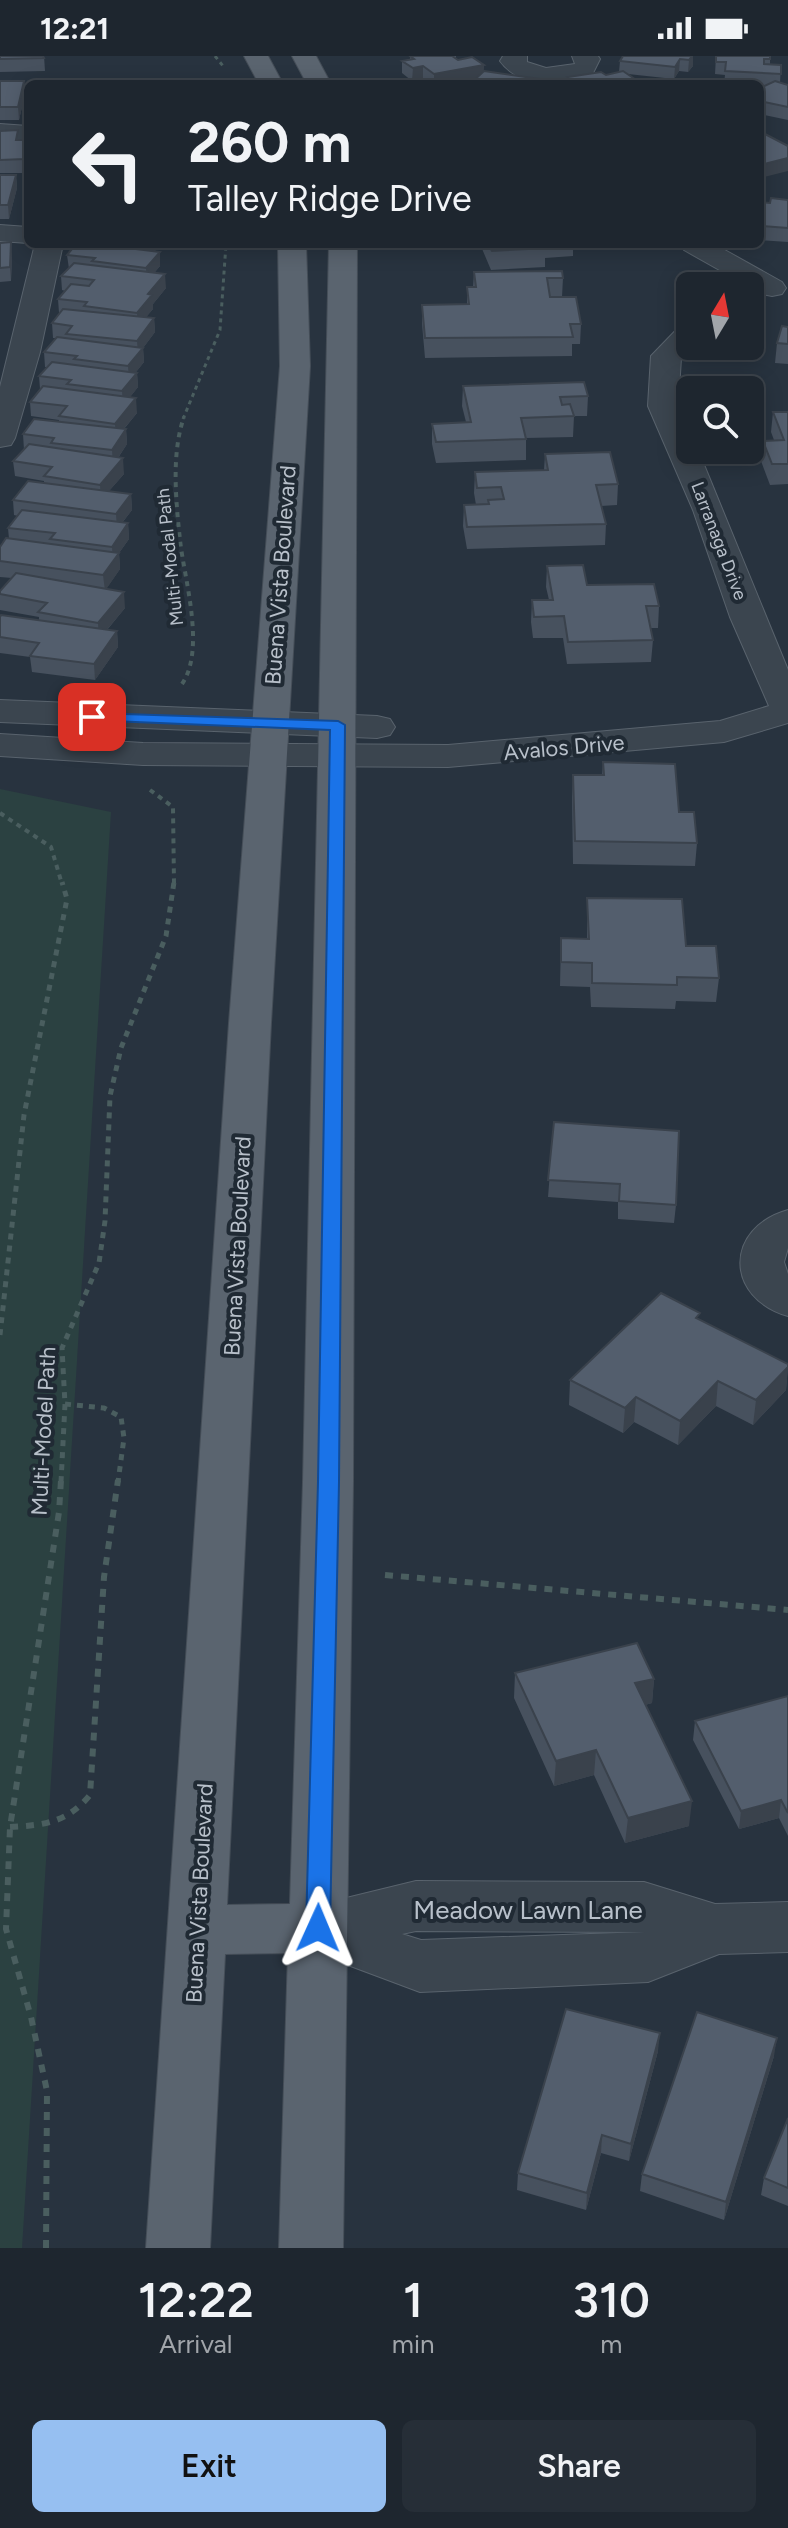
<!DOCTYPE html>
<html lang="en">
<head>
<meta charset="utf-8">
<style>
  :root { --surface:#1e262f; --page:#262e37; --text:#f1f3f6; --muted:#a1a5aa; --line:#3c434b; --accent:#96bff1 }
  body { margin:0; font-family:Figtree,sans-serif; background:var(--page); color:var(--text); height:100vh; display:flex; flex-direction:column; font-size:30px; white-space:nowrap }
  * { box-sizing:border-box; margin:0 }
  p { font-size:26px; color:var(--muted) }
  .icon { flex:none; width:44px; height:44px; fill:none; stroke:currentColor; stroke-width:2; stroke-linecap:round; stroke-linejoin:round }
  .map { position:relative; height:2192px; overflow:hidden }
  .side { display:flex; flex-direction:column; background:var(--surface); flex:1 }
  .side>* { flex:none }
  .top-card { position:absolute; left:24px; top:24px; width:740px; height:168px; border-radius:12px; box-shadow:0 4px 20px #0003,0 0 0 2px var(--line); background:#1e262f; color:var(--text); overflow:hidden }
  .needle { width:52px; rotate:10deg }
  .controls { position:absolute; left:676px; top:216px; display:grid; gap:16px }
  .controls a { display:grid; place-items:center; width:88px; height:88px; border-radius:12px; background:var(--surface); box-shadow:0 4px 20px #0003,0 0 0 2px var(--line); font-size:40px }
  .pin { position:absolute; display:grid; place-items:center; width:68px; height:68px; color:#fff; margin:-34px; border-radius:16px; box-shadow:0 4px 12px #0006 }
  .me { position:absolute; width:88px; margin:-44px; rotate:1deg; stroke-linejoin:round; filter:drop-shadow(0 0 6px #0008) }
  .turn { display:flex; align-items:center; gap:28px; height:168px; padding:0 32px; font-size:36px }
  .turn .icon { width:104px; height:104px; stroke-width:2.5 }
  .turn b { display:block; font-size:56px; line-height:68px }
  .eta { display:flex; justify-content:space-evenly; align-items:center; height:136px; text-align:center }
  .eta b { font-size:48px; font-weight:600; line-height:56px }
  .button { display:flex; gap:16px; margin-top:auto; padding:16px 32px }
  .button a { flex:1; height:92px; border-radius:12px; background:var(--accent); color:#111; font-size:32px; font-weight:600; line-height:92px; text-align:center }
  .button a+a { background:var(--page); color:var(--text) }
  .status { display:flex; justify-content:space-between; align-items:center; height:56px; padding:0 40px; background:var(--surface); direction:ltr }
  .status svg { height:22px; fill:currentColor }
  .map>svg:first-child { display:block }
</style>
</head>
<body>
<div class="status"><b>12:21</b><svg viewBox="0 0 49 12"><path d="M0 12V9h3v3zM5 12V6h3v6zM10 12V3h3v9zM15 12V0h3v12zM26 1h20v11H26zM47 4h2v5h-2z"/></svg></div>
<div class="map">
<svg width="788" height="2192" viewBox="0 0 788 2192">
  <rect width="100%" height="100%" fill="#28333f"/>
  <path fill="#2b4141" d="M0,733L111,756L22,2192H0Z"/>
  <g fill="none" stroke-linecap="round" stroke-linejoin="round">
    <g stroke="#59636d" stroke-width="2">
      <path id="minor" d="M503,0H527V6L546,12L575,8L572,0H598L600,3L593,17C564,29 521,34 500,5Z
        M0,68L28,70V86L0,84Z
        M0,169L28,171V187L0,185Z
        M35,188H63L40,296L15,382L11,389L0,391V331Z
        M680,188H714L782,226L786,232L782,238L772,240L762,238L684,194Z
        M690,267L692,290L681,302L678,350L690,376V394H698L788,614V667L724,686L448,711L143,709L0,700V678L143,687L448,689L720,665L769,650L730,561L693,454L648,350L651,300L680,270Z
        M0,644L377,660L390,663L395,671L390,679L377,682L0,666Z
        M788,1154V1192L784,1206L788,1218V1260C725,1242 724,1172 788,1154Z
        M416,1825L644,1826L715,1848L788,1846V1896L719,1898L648,1926L420,1936L297,1890L289,1872L297,1854ZM416,1875L644,1876H645L421,1884L402,1878Z"/>
    </g>
    <g stroke="#454e58" stroke-width="2">
      <path id="major" d="M244,0H268L283,28H259Z
        M292,0H316L331,28H307Z
        M278,188H306L310,310L271,967L227,1849L290,1848L303,1426L329,188H357L353,1426L343,2192H279L288,1897L225,1898L210,2192H146L229,967L280,310Z"/>
    </g>
    <path stroke="#4a5e5f" stroke-width="3" stroke-dasharray="4 4" stroke-linecap="butt" d="M215,0L223,10
      M183,363L220,274L226,188"/>
    <path stroke="#4a5e5f" stroke-width="4" stroke-dasharray="5 5" stroke-linecap="butt" d="M182,628C206,593 184,522 180,484C176,446 171,398 184,361
      M150,734L173,751L174,828
      M0,757L51,791L62,828"/>
    <path stroke="#4a5e5f" stroke-width="5" stroke-dasharray="6 6" stroke-linecap="butt" d="M0,1279L24,1059L67,843L62,826
      M65,1348L104,1352L121,1361L124,1382L118,1426
      M61,1426L65,1348L62,1292L99,1207L105,1165L110,1040L121,992L166,880L174,826"/>
    <path stroke="#4a5e5f" stroke-width="6" stroke-dasharray="8 8" stroke-linecap="butt" d="M385,1519L788,1554
      M10,1771C44,1769 67,1767 90,1739L104,1521L118,1424
      M46,2192L47,2035L31,1961L6,1873L10,1771L59,1456L61,1424"/>
    <use href="#minor" fill="#3b454f" fill-rule="evenodd"/>
    <use href="#major" fill="#5a646f" fill-rule="evenodd"/>
  </g>
  <path fill="#47515e" d="M0,0H44L45,15L0,16Z
    M410,0H456V3L458,4L484,9L483,16L476,23L447,28H430L423,23L412,25L402,17V5L410,3Z
    M623,0H693V10L688,16L679,15L674,23L628,18L642,28H568V21L606,19L619,16L620,5Z
    M716,0L770,1V8L781,9L780,27L788,29V64L760,58V32L765,30H760V28H724L725,19L715,18Z
    M0,25H24L25,38L19,64H0Z
    M0,75L19,84H28L26,117H0Z
    M0,119H16L17,132L9,163H0Z
    M788,144V186L760,184V146L770,147Z
    M0,187L12,200L11,225L0,226Z
    M76,188H160L155,195L160,210L154,217L166,232L153,248V253L146,261L154,262L155,276L143,292L144,306L136,316L137,317L138,331L130,341L137,357L124,373H126L127,388L118,402L124,418L109,435L131,438L132,454L122,467H128L129,483L119,497L120,513L106,533L125,552L107,574L117,575L118,591L95,624L32,616L30,601L0,597V561L39,564V561L0,554V535L12,522L0,521V491L9,483L8,472L18,460L14,459L13,444L44,427V425L15,420L13,405L24,394L23,378L59,366V364L31,360L30,346L40,333L39,320L47,311H45L44,296L57,282H53L52,267L60,257H59L58,243L65,235L62,234L61,220L69,213L67,199Z
    M480,188H573V200L545,202V211L491,214Z
    M474,216L563,222L562,241L581,268L580,288H572V300L425,302L422,268V249L467,248V231H473Z
    M788,271V308L775,307L777,287Z
    M463,330L588,340L587,360H574L573,381L526,382V404L436,407L432,388V368L466,366L462,350Z
    M773,356H788V428L770,429L761,405L763,385L774,384L771,376Z
    M545,398L618,428L617,449L601,450L606,468L605,489L467,493L463,470L464,449H476L474,437L475,416L544,414Z
    M547,510L587,529L659,550L658,572H650L653,584L651,606L567,608L563,582H533L531,566L532,544H549L546,531Z
    M603,706L679,756L697,787L695,810L573,808L572,741L573,719H602Z
    M587,842L686,890L719,922L716,946L676,945L675,953L591,951L590,931L560,930L561,882L587,883Z
    M554,1066L676,1149L674,1167L618,1163V1146L548,1141Z
    M699,1263L788,1308L786,1334L753,1369L716,1350L678,1389L634,1366L623,1377L569,1349L570,1324Z
    M515,1617L654,1623L652,1647L645,1649L689,1770L625,1787L594,1719L554,1730L514,1642Z
    M788,1640V1780L779,1762L739,1773L693,1684L695,1665Z
    M658,1995L629,2105L601,2097L586,2154L517,2134L518,2117Z
    M774,2000L724,2164L640,2135L642,2118Z
    M788,2062V2150L761,2139L764,2122Z"/>
  <path fill="#3a424c" d="M692,0H693V10L688,16L689,4Z
    M680,3L679,15L674,23L675,11Z
    M484,9L483,22L447,28H434V18Z
    M423,10V23L412,25L413,12Z
    M24,25L25,38L19,64L18,51Z
    M28,86V106L26,117L25,103Z
    M788,102V115L760,122V109Z
    M16,119L17,132L9,163L8,149Z
    M11,186L12,200L11,225L10,211Z
    M149,188H160L148,203L147,189Z
    M160,196V210L147,226L146,212Z
    M165,218L166,232L153,248V253L138,271L137,257L148,238Z
    M154,262L155,276L143,292L144,306L129,325L128,310L138,298L137,285Z
    M137,317L138,331L123,350L122,335Z
    M136,342L137,357L116,382L115,368Z
    M126,373L127,388L113,409L112,394Z
    M123,402L124,418L101,444L100,429Z
    M131,438L132,454L117,473L116,458Z
    M128,467L129,483L116,501L119,497L120,513L105,535L103,519L113,506L112,491Z
    M124,536L125,552L99,583L98,567Z
    M117,575L118,591L95,624L94,608Z
    M788,1311L786,1334L753,1369L756,1344Z
    M718,1325L716,1350L678,1389L680,1365Z
    M636,1341L634,1366L623,1377L625,1352Z
    M654,1623L652,1647L633,1652L635,1627Z
    M596,1694L594,1719L554,1730L556,1705Z
    M781,1744L779,1762L739,1773L741,1755Z
    M692,1745L689,1770L625,1787L628,1762Z
    M660,1977L658,1995L629,2105L631,2088Z
    M777,1982L774,2000L724,2164L726,2146Z
    M602,2079L601,2097L586,2154L587,2137Z"/>
  <path fill="#535e6d" stroke="#3a424c" stroke-width="2" d="M0,0H43L44,2L0,3Z
    M410,0H452L458,4L472,1L484,9L434,18L423,10L413,12L402,5L414,3Z
    M623,0H692L689,4L680,3L675,11L620,5Z
    M716,0H770V3H764V8L781,9V18L725,15L726,6H716Z
    M484,15L547,24L543,28H470Z
    M623,15L642,28H579L568,21L601,16L606,19Z
    M0,25H24L18,51H0Z
    M775,25L788,29V51L760,45V32Z
    M18,74L16,84H28L25,103L0,104V75Z
    M765,78L788,90V102L760,109V79Z
    M0,119H16L8,149H0Z
    M771,142L788,144V172L761,170L763,161H760V146L770,147Z
    M11,186L10,211L0,212V187Z
    M76,188H95L160,196L146,212L92,205L95,202L67,199Z
    M488,188H544L546,192L492,195Z
    M74,207L165,218L148,238L152,239L137,257L84,250L87,246L58,243L71,228L89,230L94,224L61,220Z
    M562,215L563,222H547L550,241H576L581,268H570L573,281L425,282L422,249L469,248L467,231H476L474,216Z
    M63,253L154,262L137,285L66,278L72,270L52,267Z
    M782,270L788,271V288L777,287Z
    M57,281L143,292L128,310L74,303L77,300L44,296Z
    M52,306L137,317L122,335L67,328L71,324L39,320Z
    M584,326L588,340L560,341L562,349L570,348L574,360L521,362L526,383L436,386L432,368L471,366L463,330Z
    M43,330L136,342L115,368L59,360L67,350L30,346Z
    M773,356H788V408H772L763,385L784,384Z
    M34,363L126,373L112,394L51,387L54,382L23,378Z
    M29,388L123,402L100,429L44,420L52,411L13,405Z
    M610,396L618,428L596,429L606,468L467,471L464,449L489,448L488,444L504,443L501,431L477,432L475,416L548,414L545,398Z
    M28,425L131,438L116,458L13,444Z
    M22,454L128,467L112,491L50,483L55,477L8,472Z
    M6,482L119,497L103,519L0,505V491Z
    M583,509L587,529L654,528L659,550H646L653,584L568,586L564,560L534,561L532,544H553L547,510Z
    M16,517L124,536L98,567L38,556L47,547L0,538V535Z
    M1,559L117,575L94,608L30,600L39,587L0,581V561Z
    M603,706L675,708L679,756H694L697,787L575,785L573,719H604Z
    M587,842L682,843L686,890H716L719,922L677,921V929L592,927V907L561,906V882L589,883Z
    M554,1066L679,1075L676,1149L619,1145L620,1128L548,1124Z
    M661,1237L700,1257L696,1262L788,1308V1311L756,1344L718,1325L680,1365L636,1341L625,1352L570,1324Z
    M637,1587L654,1623L635,1627L692,1745L628,1762L596,1694L556,1705L515,1617Z
    M788,1640V1757L781,1744L741,1755L695,1665Z
    M566,1953L660,1977L631,2088L602,2079L587,2137L518,2117Z
    M697,1956L777,1982L726,2146L642,2118Z
    M788,2062V2132L764,2122Z"/>
  <path fill="#1a73e8" stroke="#114b97" stroke-width="2" d="M92,657L338,665L345,669L339,1426L330,1872L327,1879L318,1883L309,1879L306,1872L318,1426L330,674L87,664L85,661Z"/>
  <g text-anchor="middle" stroke-width="8" stroke-linejoin="round" paint-order="stroke">
    <g font-size="18" fill="#b8c0ca" stroke="#202a34">
      <text transform="translate(719 485) rotate(69)" y="6">Larranaga Drive</text>
      <text transform="translate(170 501) rotate(-96)" y="6">Multi-Modal Path</text>
    </g>
    <g font-size="22" fill="#b8c0ca" stroke="#202a34">
      <text transform="translate(280 519) rotate(-86)" y="8">Buena Vista Boulevard</text>
      <text transform="translate(564 691) rotate(-5)" y="8">Avalos Drive</text>
      <text transform="translate(237 1190) rotate(-87)" y="8">Buena Vista Boulevard</text>
      <text transform="translate(43 1375) rotate(-87)" y="8">Multi-Model Path</text>
      <text transform="translate(199 1837) rotate(-87)" y="8">Buena Vista Boulevard</text>
    </g>
    <g font-size="26" fill="#b8c0ca" stroke="#202a34">
      <text x="528" y="1863">Meadow Lawn Lane</text>
    </g>
  </g>
</svg>
<div class="controls">
<a><svg class="needle" viewBox="-14 -14 28 28"><path d="M0-13l5 13h-10z" fill="#e53935"/><path d="M0 13l5-13h-10z" fill="#a1a5aa"/></svg></a>
<a><svg class="icon" aria-label="search" viewBox="0 0 24 24"><circle cx="10" cy="10" r="6"/><path d="M15 15l6 6"/></svg></a>
</div>
<div class="pin" style="left:92px;top:661px;background:#d93025"><svg class="icon" aria-label="arrive" viewBox="0 0 24 24"><path d="M6 21V4h12l-3 4 3 4H6"/></svg></div>
<svg class="me" style="left:318px;top:1872px" viewBox="-20 -20 40 40"><path d="M0-17L14 15 0 8-14 15z" fill="#1a73e8" stroke="#fff" stroke-width="4"/></svg>
<div class="top-card">
<div class="turn"><svg class="icon" aria-label="left" viewBox="0 0 24 24"><path d="M17 20v-9H6M10 6l-5 5 5 5"/></svg><div><b>260 m</b>Talley Ridge Drive</div></div>
</div>
</div>
<section class="side">
<div class="eta">
<div><b>12:22</b><p>Arrival</p></div>
<div><b>1</b><p>min</p></div>
<div><b>310</b><p>m</p></div>
</div>
<div class="button"><a>Exit</a><a>Share</a></div>
</section>
</body>
</html>
